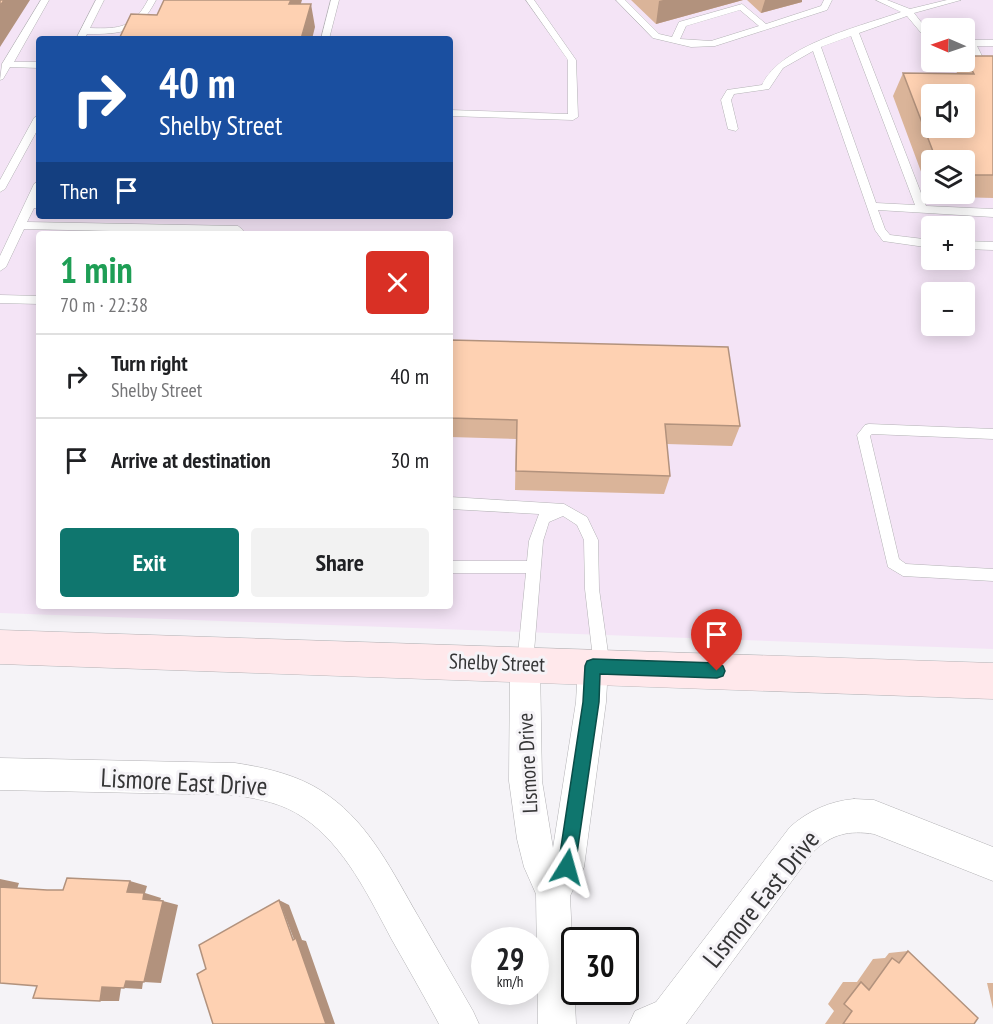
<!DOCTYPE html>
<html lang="en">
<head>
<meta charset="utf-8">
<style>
  :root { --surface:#fff; --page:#f2f2f2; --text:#202124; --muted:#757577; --line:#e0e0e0; --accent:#0f766e }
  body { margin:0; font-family:"PT Sans Narrow",sans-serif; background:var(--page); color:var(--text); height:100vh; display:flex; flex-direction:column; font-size:22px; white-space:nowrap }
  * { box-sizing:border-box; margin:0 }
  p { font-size:20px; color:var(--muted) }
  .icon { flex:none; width:33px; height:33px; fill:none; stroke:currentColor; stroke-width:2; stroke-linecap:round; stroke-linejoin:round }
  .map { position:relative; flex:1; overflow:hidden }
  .panel { position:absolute; left:36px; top:231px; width:417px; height:378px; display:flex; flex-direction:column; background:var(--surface); border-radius:6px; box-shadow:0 3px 15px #0003 }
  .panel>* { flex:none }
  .top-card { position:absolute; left:36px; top:36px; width:417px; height:183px; border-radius:6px; box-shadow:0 3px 15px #0003; background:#1a4fa0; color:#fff; overflow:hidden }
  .needle { width:39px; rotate:272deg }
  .fabs { position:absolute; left:921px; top:18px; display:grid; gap:12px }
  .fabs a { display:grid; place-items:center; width:54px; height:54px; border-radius:6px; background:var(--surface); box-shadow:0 3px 15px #0003; font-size:30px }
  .speed { position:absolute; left:471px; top:927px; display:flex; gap:12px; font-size:30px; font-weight:700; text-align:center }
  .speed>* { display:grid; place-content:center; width:78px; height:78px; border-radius:50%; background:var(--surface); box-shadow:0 3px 15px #0003; line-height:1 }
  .speed small { font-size:15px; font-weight:400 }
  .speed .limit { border:3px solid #111; border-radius:9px; background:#fff; color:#111 }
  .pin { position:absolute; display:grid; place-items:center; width:51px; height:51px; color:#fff; margin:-62px -26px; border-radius:50% 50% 50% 0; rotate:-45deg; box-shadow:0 0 6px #0007 }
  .pin .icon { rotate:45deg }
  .me { position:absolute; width:66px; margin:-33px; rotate:8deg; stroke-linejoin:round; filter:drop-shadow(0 0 4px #0008) }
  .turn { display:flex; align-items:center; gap:21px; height:126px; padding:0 24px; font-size:27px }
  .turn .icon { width:78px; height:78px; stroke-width:2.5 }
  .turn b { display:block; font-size:42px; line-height:51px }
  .then { display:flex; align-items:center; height:57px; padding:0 24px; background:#0003; gap:12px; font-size:22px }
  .round { display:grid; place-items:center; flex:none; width:63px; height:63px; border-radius:6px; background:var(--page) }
  .head { display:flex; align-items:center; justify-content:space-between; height:102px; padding:0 24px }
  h1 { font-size:36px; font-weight:700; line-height:45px; color:#1e9e55 }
  .cta { display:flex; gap:12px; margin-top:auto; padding:12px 24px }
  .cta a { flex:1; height:69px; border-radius:6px; background:var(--accent); color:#fff; font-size:24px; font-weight:700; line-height:69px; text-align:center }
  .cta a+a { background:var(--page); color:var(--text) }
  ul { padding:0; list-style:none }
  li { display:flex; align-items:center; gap:18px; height:84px; padding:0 24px; border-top:2px solid var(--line) }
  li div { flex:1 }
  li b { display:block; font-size:22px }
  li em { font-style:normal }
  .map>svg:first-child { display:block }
</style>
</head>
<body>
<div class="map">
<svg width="993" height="1024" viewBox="0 0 993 1024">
  <rect width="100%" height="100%" fill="#f5f3f7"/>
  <path fill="#f4e4f6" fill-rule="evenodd" d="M0,0H993V649L0,613ZM932,28H964V62H932ZM39,39H450V216H39ZM932,94H964V128H932ZM932,160H964V194H932ZM932,226H964V260H932ZM39,234H450V606H39ZM932,292H964V326H932Z"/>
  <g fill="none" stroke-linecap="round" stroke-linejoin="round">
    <g stroke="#b3b2b5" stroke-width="1">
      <path id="lane" d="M41,0H49L14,62H39V68L10,67L3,79L0,80L2,64Z
        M96,0H104L90,28C120,29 133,28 148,0H156C139,33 122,34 87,34L84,39H78L77,37Z
        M331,0H339L329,39H321Z
        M526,0H534L576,60L578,117L573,120L450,116V110L568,114V60Z
        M616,0H625L659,34L672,37L679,22L742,4L766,24L821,6L824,0H832L827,10L715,46L691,47L653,38ZM740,10L759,26L711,41L680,39L686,26Z
        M876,0H887L910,9L947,0H961L914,13L932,36V46L907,16L859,33L926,206L993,209V217L878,210L885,229L890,235L932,240V248L883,241L875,230L813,51L783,68L769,89L734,94L731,100L738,129L736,131L728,129L721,100L727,90L762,85C780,45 862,26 901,12ZM851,36L915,205L876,203L821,47Z
        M971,40H993V46H977L989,70L987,72L958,68L949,62H959L978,66L967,43Z
        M39,115V127L5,189L0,192V180L34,118Z
        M39,181V196L37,202H39V208H34L27,222L238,226L243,230L242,234L24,229L6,267L0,271V256L34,184Z
        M964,241L993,242V250L964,249Z
        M0,295L39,296V304L0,303Z
        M869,424L993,429V439L872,434L870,436L899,559L906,564L993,569V581L903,576L888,567L857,435L865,425Z
        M450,497L564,504L587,517L598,540L599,589L610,667L607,672L602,674L597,672L594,667L585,589L584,540L577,525L563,516L549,522L543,541L533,664L530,669L525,671L520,669L517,664L526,573H450V561H527L529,541L539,514L450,509Z"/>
    </g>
    <g stroke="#b3b2b5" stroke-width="1">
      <path id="street" d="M525,650L536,654L540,664L542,781L553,848L576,702L578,666L582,656L593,652L604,656L608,666L606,702L584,867L570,896L576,1024H538L536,894L524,867L517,839L509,781L510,664L514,654Z
        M0,758L235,763C268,768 302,776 329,796C370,825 393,873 418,916C436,948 455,979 473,1011L479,1024H439C424,996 408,968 392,940C369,897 345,846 304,818C283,803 259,799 235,795L0,790Z
        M854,799L874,800L993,847V881L874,834C849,830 832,834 814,851L686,1024H629L635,1011L656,1002L790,827C808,811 830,801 854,799Z"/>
    </g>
    <g stroke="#b3b2b5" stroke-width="1">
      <path id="secondary" d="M0,630L993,663V699L0,664Z"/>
    </g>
    <use href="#lane" fill="#fff" fill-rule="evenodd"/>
    <use href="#street" fill="#fff" fill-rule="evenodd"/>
    <use href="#secondary" fill="#ffe8eb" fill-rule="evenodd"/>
  </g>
  <path fill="#dab499" d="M631,0H743L656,24Z
    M747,0H802V2L761,13Z
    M965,56H993V198L956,197L955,194H964V160H932V177H923L893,96L903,73L956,74L962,62H964Z
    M450,340L740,426L732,446L667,444L670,476L664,494L515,490L516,439L450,437Z
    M908,951L974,1024H825L834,1011L828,1004L843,982H857L873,959L885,958L889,953Z
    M987,983H993V1009Z"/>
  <path fill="#b2927d" d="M4,0H30L0,47V6Z
    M291,0H302L294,26L289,4Z
    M663,0H743L656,24L659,1Z
    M765,0H802V2L761,13Z
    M311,4L315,27L312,39H301Z
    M0,879L19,883L16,892L0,888Z
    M130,881L147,886L145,893L161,898L159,904L143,899L127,892Z
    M279,900L289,905L302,940L306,941L335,1024H326Z
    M163,901L178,905L161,983L144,982Z
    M126,981L143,982L142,989L124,988Z
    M102,987L121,988L119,1001H100Z"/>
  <path fill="#fed1b2" stroke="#b2927d" stroke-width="1.5" fill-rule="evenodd" d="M0,0H4L0,6Z
    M164,0H291L289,4H311L301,39H119L131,14L157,15Z
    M965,56H993V175H969L964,164V160H963L960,155L934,154L903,73L974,74ZM932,94H964V128H932Z
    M450,340L728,347L740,426L665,424L670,476L516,471L517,420L450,418Z
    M67,878L130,881L127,892L144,893L143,899L163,901L144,982L126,981L124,988L102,987L100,1001L33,998L37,986L0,983V887L47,890H63Z
    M279,900L293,940L296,938L326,1024H213L197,974L206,969L199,945Z
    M908,951L978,1018L974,1024H843L852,1011L844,1004L861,982L869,990L892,958L899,963Z"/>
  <path fill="#0f766e" stroke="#0a4d48" stroke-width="1.5" d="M593,659L717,663L723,666L725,671L723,676L717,678L600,674L599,702L575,867L573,873L567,876L561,873L558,867L583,702L585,666L587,661Z"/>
  <g text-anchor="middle" stroke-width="6" stroke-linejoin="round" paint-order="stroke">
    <g font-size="21" fill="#353536" stroke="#f5f3f7">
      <text transform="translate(497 663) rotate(2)" y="7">Shelby Street</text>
      <text transform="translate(528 763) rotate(-93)" y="7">Lismore Drive</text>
    </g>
    <g font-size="26" fill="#353536" stroke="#f5f3f7">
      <text transform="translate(184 782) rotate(3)" y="9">Lismore East Drive</text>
      <text transform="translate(761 899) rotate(-51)" y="9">Lismore East Drive</text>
    </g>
  </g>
</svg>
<div class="fabs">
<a><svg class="needle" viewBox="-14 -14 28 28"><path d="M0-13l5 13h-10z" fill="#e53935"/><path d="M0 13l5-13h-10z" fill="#757577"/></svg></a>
<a><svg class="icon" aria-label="sound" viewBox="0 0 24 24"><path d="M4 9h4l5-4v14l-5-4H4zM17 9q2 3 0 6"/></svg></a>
<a><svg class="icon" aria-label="layers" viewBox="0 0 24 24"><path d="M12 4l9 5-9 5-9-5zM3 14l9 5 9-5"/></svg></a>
<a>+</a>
<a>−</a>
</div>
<div class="speed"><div>29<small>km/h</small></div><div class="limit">30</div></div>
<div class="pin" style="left:717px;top:671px;background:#d93025"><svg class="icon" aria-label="arrive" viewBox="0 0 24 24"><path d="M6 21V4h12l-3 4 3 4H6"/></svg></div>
<svg class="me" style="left:567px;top:867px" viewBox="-20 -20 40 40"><path d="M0-17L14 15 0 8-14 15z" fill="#0f766e" stroke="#fff" stroke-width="4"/></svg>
<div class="top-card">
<div class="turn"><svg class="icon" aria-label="right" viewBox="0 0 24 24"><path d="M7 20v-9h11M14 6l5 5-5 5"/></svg><div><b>40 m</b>Shelby Street</div></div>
<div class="then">Then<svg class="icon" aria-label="arrive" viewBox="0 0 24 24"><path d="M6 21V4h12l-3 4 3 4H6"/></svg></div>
</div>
<section class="panel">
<div class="head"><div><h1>1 min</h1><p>70 m · 22:38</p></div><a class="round" style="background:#d93025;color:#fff"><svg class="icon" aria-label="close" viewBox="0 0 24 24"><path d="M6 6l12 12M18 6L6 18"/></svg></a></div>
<ul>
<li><svg class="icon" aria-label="right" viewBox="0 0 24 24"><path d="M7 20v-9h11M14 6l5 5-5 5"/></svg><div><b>Turn right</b><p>Shelby Street</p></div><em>40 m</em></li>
<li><svg class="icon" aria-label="arrive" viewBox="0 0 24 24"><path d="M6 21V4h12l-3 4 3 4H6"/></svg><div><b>Arrive at destination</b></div><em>30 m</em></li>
</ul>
<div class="cta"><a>Exit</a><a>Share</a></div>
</section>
</div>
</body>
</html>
